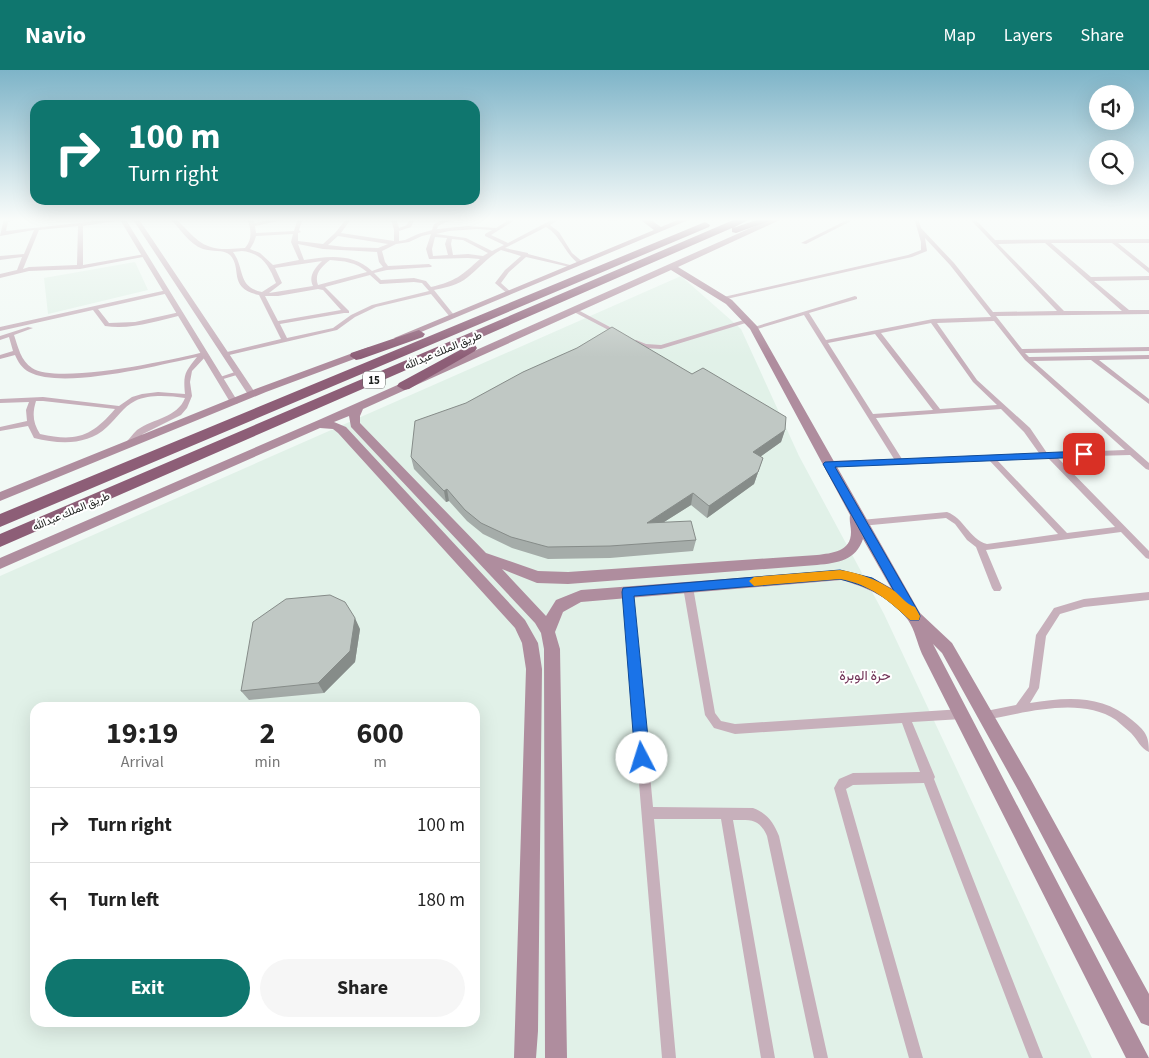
<!DOCTYPE html>
<html lang="en">
<head>
<meta charset="utf-8">
<style>
  :root { --surface:#fff; --page:#f6f6f6; --text:#222; --muted:#767676; --line:#e0e0e0; --accent:#0f766e }
  body { margin:0; font-family:"Source Sans 3",Vazirmatn,sans-serif; background:var(--page); color:var(--text); height:100vh; display:flex; flex-direction:column; font-size:19px; white-space:nowrap }
  * { box-sizing:border-box; margin:0 }
  p { font-size:16px; color:var(--muted) }
  .icon { flex:none; width:28px; height:28px; fill:none; stroke:currentColor; stroke-width:2; stroke-linecap:round; stroke-linejoin:round }
  .map { position:relative; flex:1; overflow:hidden }
  .sheet { position:absolute; left:30px; top:632px; width:450px; height:325px; display:flex; flex-direction:column; background:var(--surface); border-radius:15px; box-shadow:0 5px 20px #0002 }
  .sheet>* { flex:none }
  .hud { position:absolute; left:30px; top:30px; width:450px; height:105px; border-radius:15px; box-shadow:0 5px 20px #0002; background:#0f766e; color:#fff; overflow:hidden }
  .controls { position:absolute; left:1089px; top:15px; display:grid; gap:10px }
  .controls a { display:grid; place-items:center; width:45px; height:45px; border-radius:50%; background:var(--surface); box-shadow:0 5px 20px #0002; font-size:25px }
  .pin { position:absolute; display:grid; place-items:center; width:42px; height:42px; color:#fff; margin:-21px; border-radius:10px; box-shadow:0 2px 8px #0006 }
  .me { position:absolute; width:55px; margin:-28px; rotate:355deg; stroke-linejoin:round; filter:drop-shadow(0 0 4px #0008) }
  .turn { display:flex; align-items:center; gap:18px; height:105px; padding:0 15px; font-size:22px }
  .turn .icon { width:65px; height:65px; stroke-width:2.5 }
  .turn b { display:block; font-size:35px; line-height:42px }
  .eta { display:flex; justify-content:space-evenly; align-items:center; height:85px; text-align:center }
  .eta b { font-size:30px; font-weight:700; line-height:35px }
  .action { display:flex; gap:10px; margin-top:auto; padding:10px 15px }
  .action a { flex:1; height:58px; border-radius:30px; background:var(--accent); color:#fff; font-size:20px; font-weight:700; line-height:58px; text-align:center }
  .action a+a { background:var(--page); color:var(--text) }
  ul { padding:0; list-style:none }
  li { display:flex; align-items:center; gap:15px; height:75px; padding:0 15px; border-top:1px solid var(--line) }
  li div { flex:1 }
  li b { display:block; font-size:19px }
  li em { font-style:normal }
  header { display:flex; align-items:center; gap:30px; box-sizing:border-box; height:70px; padding:0 25px; background:var(--accent); color:#fff }
  header strong { font-size:24px }
  nav { display:flex; gap:28px; margin-inline-start:auto; font-size:18px }
  .map>svg:first-child { display:block }
</style>
</head>
<body>
<header>
<strong>Navio</strong>
<nav><a>Map</a><a>Layers</a><a>Share</a></nav>
</header>
<div class="map">
<svg width="1149" height="988" viewBox="0 0 1149 988">
  <rect width="100%" height="100%" fill="#f1f9f5"/>
  <path fill="#e1f1e8" fill-rule="evenodd" d="M135,192L148,220L48,244L44,208Z
    M681,206L741,259L799,386L884,544L1092,988H0V506ZM35,638H475V952H35Z"/>
  <g fill="none" stroke-linecap="round" stroke-linejoin="round">
    <path fill="#c7b0bb" fill-rule="evenodd" d="M4,148H20L8,152L6,161L124,148L122,150L83,156V195L145,184L148,186L80,199L29,201L0,208V204L17,200L22,187L0,190V186L24,184L34,160L0,166ZM78,156L77,195L29,197L23,199L39,160Z
      M169,148H174L177,150C195,167 201,180 229,179C234,179 239,178 245,178C253,169 251,159 247,148H252L254,153L282,148H293L255,156L256,163L294,161L298,148H303L299,160L301,162L298,163V171L323,174L335,163L347,148H396L399,158L407,155L410,148H415L411,157L399,161V171L405,170L418,164L432,160L434,154L447,148H454L438,156L437,159L468,156L496,158L512,148H518L491,165L508,173L555,148H561L550,155L559,162L572,183L584,193L579,194C565,184 561,166 546,157L505,178L528,183V184L574,196V198L526,187L509,202L501,213L512,223L509,225L495,213L505,200L521,186L501,180C486,188 477,201 464,210C455,216 443,218 434,220L454,245V247H450L431,224L376,237L355,247L337,260L225,286L223,285V283L281,269L259,225C227,218 243,199 230,185C224,179 211,182 203,179C189,174 180,158 169,148ZM351,149H391L394,160V171L341,163ZM477,159L492,160L485,164V166L504,175L492,181L466,168L436,164L449,161ZM293,164L291,172L299,190L273,195L260,183L250,179L254,172L256,166ZM431,164L426,179L429,189L468,188L480,189C461,206 456,211 431,217L426,211L414,208L381,210L374,203L387,200L431,197L432,196L429,194L388,196L385,192L382,181L396,174L409,172L422,166ZM338,166L388,174L378,178L345,177L328,175ZM435,167L447,168L445,174L448,185L433,186L432,179ZM452,169L463,170L488,183L483,186L468,184L453,185L451,174ZM298,174L323,179L377,182L379,192L383,197L372,201C353,183 328,186 304,190ZM242,181C262,183 269,196 276,213L262,222C237,217 245,198 233,182ZM330,190C344,191 356,192 367,202L318,215C314,204 321,197 330,190ZM322,191C315,198 308,206 313,216L269,223L282,213L275,198ZM370,205L380,214L414,212L422,213L429,221L372,235L351,245L333,258L287,268L280,254L344,243H349V241L325,217ZM318,219L323,220L341,240L278,251L265,226H278Z
      M606,148H643L610,151Z
      M851,148H857L806,174L801,173Z
      M914,148H918L921,158L954,193L993,242L1057,241L969,148H974L995,170L1149,169V173H1118L1149,198V203L1112,173H1051L1091,207L1149,206V210L1094,211L1129,240H1149V244L996,246L1022,279L1149,277V281L1025,283L1029,287L1149,285V289L1099,290L1149,329V334L1091,290L1033,291L1149,393V400L1146,399L1130,385L1057,387L1149,481V489L1146,488L1121,462L986,480L1002,518L1000,521H994L992,518L976,477L967,470L955,454L946,448L861,456L858,455L857,453L861,450L947,442C964,448 969,469 987,474L1058,464L989,390L900,395L825,396L824,394L825,392L828,391L894,389L804,245L754,260L751,258L855,226L857,227V229L809,243L826,270L933,249L991,247L950,195L925,168L927,181L912,187L722,230L719,228L908,185L921,180V172ZM1045,173L1122,241H1064L998,174ZM994,251L1025,290L1125,380L1047,383L1030,358L977,310L937,253ZM931,253L973,312L997,335L940,339L881,263ZM875,264L933,340L873,344L828,273ZM1001,339L1024,362L1039,383L902,389L876,348ZM1043,388H1048L1115,457L1067,463L997,390Z
      M167,220L169,221V223L98,239L109,253L135,252L180,242L182,243V245C157,251 131,260 105,256L93,240L0,261V257Z
      M574,240H578L623,264L618,265L574,242Z
      M747,249L749,250V252L661,279L645,278L633,272L636,270L646,274L661,275Z
      M28,257L33,258L14,265C18,277 21,291 32,298C58,315 172,290 204,282L208,284L192,301L190,312L192,326L187,338L181,345L143,364L131,377H125L124,375C128,370 133,364 137,360C154,348 177,348 185,328C169,326 150,324 135,331C123,337 117,348 107,357C87,376 59,374 34,368L28,356L0,361V357L27,351L26,340L29,332L0,333V329L43,327L119,336L132,327L142,324L158,322L185,324C183,304 185,302 197,287C159,295 63,320 29,302C22,298 18,292 15,285L0,289V285L13,281L9,267L0,270V266ZM36,331H43L115,339C91,367 76,372 40,364C33,353 32,344 36,331Z
      M238,301L241,303L240,304L220,310L217,308Z
      M688,513L691,514L693,517L715,643L721,651L735,654L962,639L966,641L967,644L966,647L962,649L912,652L935,707L934,709L1043,988H1029L924,713L853,715L846,719L923,988H909L834,718L839,709L853,703L920,702L902,653L735,664L714,658L705,645L683,517L685,514Z
      M628,518L631,519L633,522L653,737L753,738C768,744 773,752 779,766L828,988H814L767,766C759,748 751,750 733,750L775,988H761L721,749H654L676,988H662L623,522L625,519Z
      M1149,522V530L1084,537L1060,544L1046,566L1039,618L1030,633C1066,627 1102,624 1132,650C1145,661 1149,665 1149,682C1141,679 1137,669 1131,663C1126,659 1121,654 1116,650C1080,626 1025,643 985,650L981,648L980,645L981,642L1016,635L1029,617L1036,565L1054,538L1084,529Z"/>
    <path fill="#c7b0bb" fill-rule="evenodd" d="M119,148H127L126,150L238,332L237,334H231L230,332Z
      M132,148H138L256,324L255,326H249Z"/>
    <path fill="#af8d9e" fill-rule="evenodd" d="M638,148H648L661,157L682,148H693L402,270L399,271L394,268L654,160Z
      M773,148H784L678,197L732,230L757,256L920,543L952,573L1030,708L1149,924V956L1141,953L1018,720L942,583L933,574L1149,988H1126L922,584C917,573 915,560 908,550C892,528 866,517 841,510L581,532L563,542L555,562L560,579L567,988H545L544,579L541,563L535,553L351,357L349,346L334,352L346,357L525,550L538,573L542,599L538,961L536,988H514L526,599L522,573L515,558L338,363L333,359L320,358L0,499V488L321,349ZM671,200L726,234L750,259L850,445C849,451 851,456 851,462C851,482 832,483 817,485L568,502L538,501L486,483L360,353V346L363,339ZM863,469L891,518L873,508L841,500L581,520L556,530L546,546L502,499L537,513L568,514L817,495C838,493 856,490 863,469Z
      M369,277L374,280L373,282L266,322L0,431V422L258,318Z"/>
    <path fill="#8d5e77" fill-rule="evenodd" d="M738,148H752L733,158L762,148H778L736,163L732,162V158L0,477V464Z
      M705,152L710,155L709,157L0,457V444Z
      M419,260L425,264L423,267L361,289L356,290L350,286L351,283Z
      M471,274L475,275L477,278L475,281L409,319L404,320L397,316L399,313Z"/>
  </g>
  <path fill="#a5aca9" d="M785,360L781,372L760,387L763,388L754,414L707,448L691,435L664,452L696,470L693,481L610,488L548,489L512,478L483,464L467,451L449,431L446,432L414,399L411,387Z
    M360,559L355,592L324,623L249,630L241,621Z"/>
  <path fill="#868c89" d="M785,360L781,372L750,394L753,382Z
    M763,388L754,414L707,448L709,436Z
    M447,419L449,431L446,432L444,421Z
    M693,423L691,435L645,464L647,453Z
    M355,548L360,559L355,592L324,623L318,613Z"/>
  <path fill="#c0c8c4" stroke="#868c89" d="M612,257L692,304L703,298L786,347L785,360L753,382L763,388L758,402L709,436L693,423L647,453L691,451L696,470L610,476L548,477L511,467L481,453L465,440L447,419L444,421L411,387L415,351L466,333L523,302L577,278Z
    M330,525L345,532L355,548L350,581L318,613L241,621L253,552L286,529Z"/>
  <linearGradient id="sky" x2="0" y2="1"><stop stop-color="#7eb4c8"/><stop offset="0.52" stop-color="#f9fcfa"/><stop offset="1" stop-color="#f9fcfa" stop-opacity="0"/></linearGradient>
  <rect width="1149" height="287" fill="url(#sky)"/>
  <path fill="#1a73e8" stroke="#114b97" d="M1084,381L1089,384L1087,387L835,397L919,543L920,546L919,550H910C884,526 875,518 840,509L634,526L650,688L648,693L642,695L637,693L635,688L622,522L623,518L840,500L872,508L894,521L823,394L825,392Z"/>
  <path fill="#f59e0b" d="M840,500C860,503 877,510 893,520C901,526 906,534 915,537L920,546L919,550H910C889,531 870,514 840,509L754,516L749,511L754,507Z"/>
  <g text-anchor="middle" stroke-width="4" stroke-linejoin="round" paint-order="stroke">
    <g font-size="11" fill="#1c1f1d" stroke="#fff">
      <text transform="translate(443 280) rotate(-23)" y="4">طريق الملك عبدالله</text>
      <text transform="translate(71 441) rotate(-23)" y="4">طريق الملك عبدالله</text>
    </g>
    <rect fill="#fff" stroke="#606261" stroke-width="1" x="363" y="301.5" width="22" height="17" rx="4"/>
    <g font-size="11" font-weight="bold" fill="#1c1f1d">
      <text x="374" y="314">15</text>
    </g>
    <g font-size="14" fill="#6f3155" stroke="#fff">
      <text x="865" y="610">حرة الوبرة</text>
    </g>
  </g>
</svg>
<div class="controls">
<a><svg class="icon" aria-label="sound" viewBox="0 0 24 24"><path d="M4 9h4l5-4v14l-5-4H4zM17 9q2 3 0 6"/></svg></a>
<a><svg class="icon" aria-label="search" viewBox="0 0 24 24"><circle cx="10" cy="10" r="6"/><path d="M15 15l6 6"/></svg></a>
</div>
<div class="pin" style="left:1084px;top:384px;background:#d93025"><svg class="icon" aria-label="arrive" viewBox="0 0 24 24"><path d="M6 21V4h12l-3 4 3 4H6"/></svg></div>
<svg class="me" style="left:642px;top:688px" viewBox="-20 -20 40 40"><circle r="19" fill="#fff"/><path d="M0-13L10 11 0 6-10 11z" fill="#1a73e8"/></svg>
<div class="hud">
<div class="turn"><svg class="icon" aria-label="right" viewBox="0 0 24 24"><path d="M7 20v-9h11M14 6l5 5-5 5"/></svg><div><b>100 m</b>Turn right</div></div>
</div>
<section class="sheet">
<div class="eta">
<div><b>19:19</b><p>Arrival</p></div>
<div><b>2</b><p>min</p></div>
<div><b>600</b><p>m</p></div>
</div>
<ul>
<li><svg class="icon" aria-label="right" viewBox="0 0 24 24"><path d="M7 20v-9h11M14 6l5 5-5 5"/></svg><div><b>Turn right</b></div><em>100 m</em></li>
<li><svg class="icon" aria-label="left" viewBox="0 0 24 24"><path d="M17 20v-9H6M10 6l-5 5 5 5"/></svg><div><b>Turn left</b></div><em>180 m</em></li>
</ul>
<div class="action"><a>Exit</a><a>Share</a></div>
</section>
</div>
</body>
</html>
